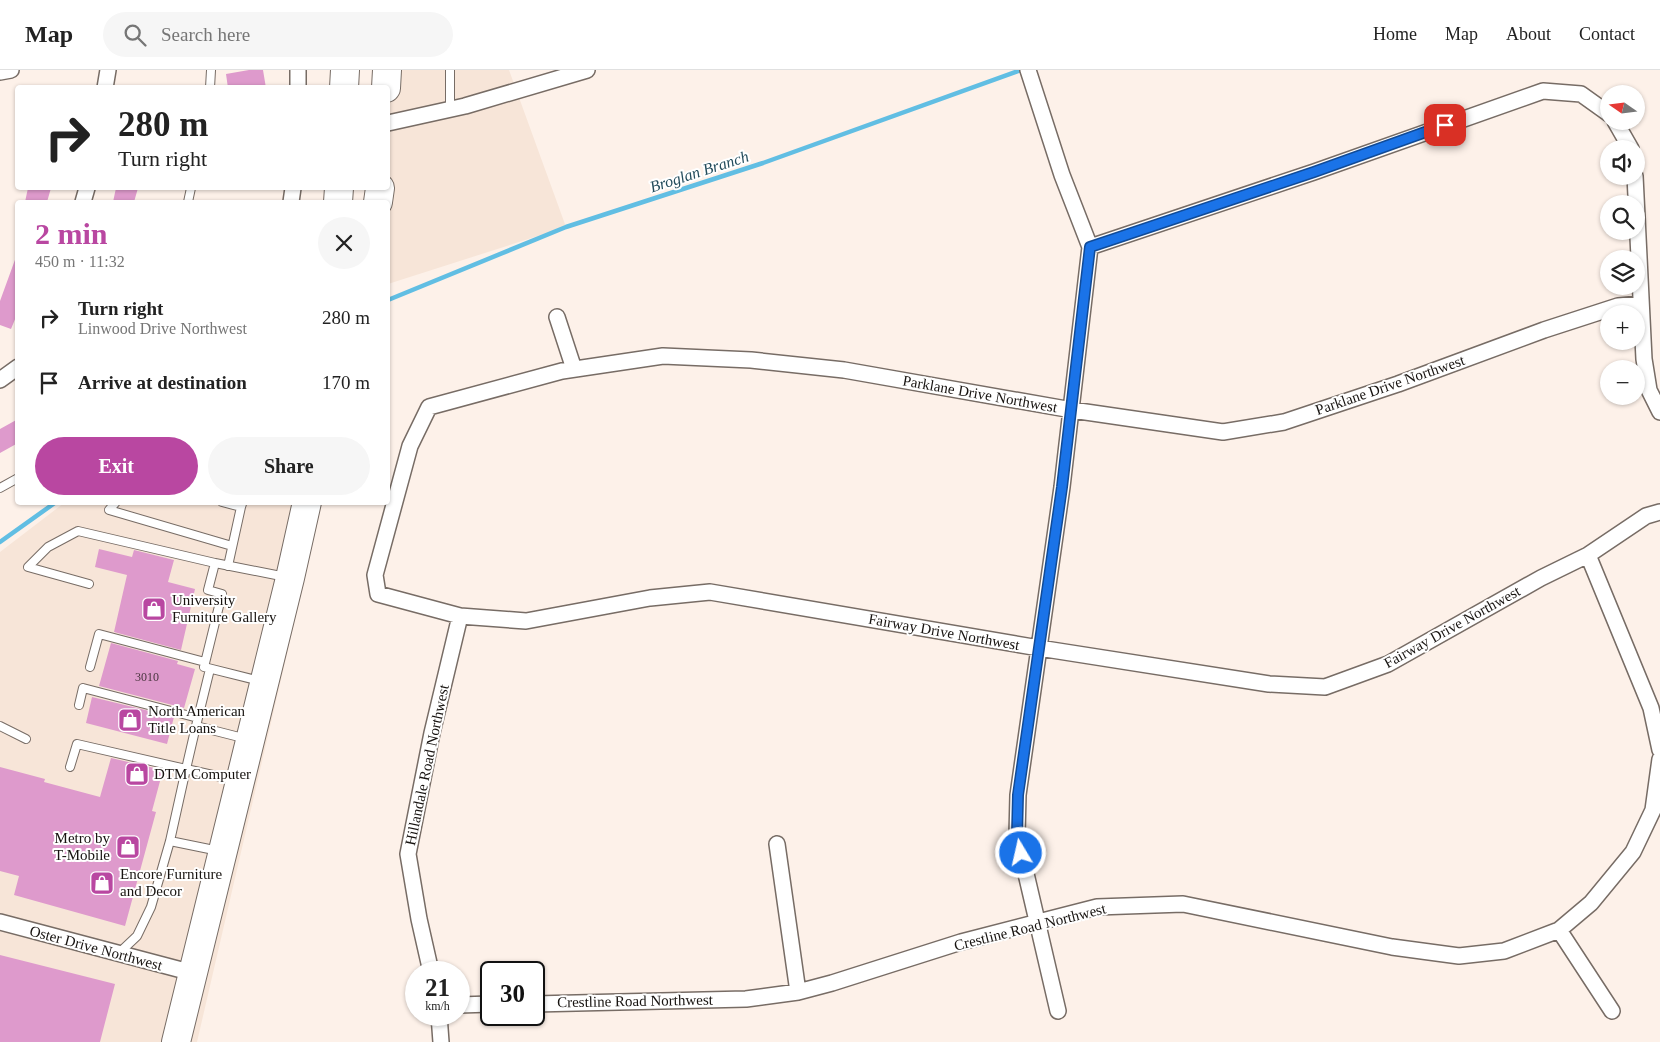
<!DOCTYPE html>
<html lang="en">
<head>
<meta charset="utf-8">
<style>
  :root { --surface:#fff; --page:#f6f6f6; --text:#222; --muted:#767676; --line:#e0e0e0; --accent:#b947a1 }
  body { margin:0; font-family:Georgia,serif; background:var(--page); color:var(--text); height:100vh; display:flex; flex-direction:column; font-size:19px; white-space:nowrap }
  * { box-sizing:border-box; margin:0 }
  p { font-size:16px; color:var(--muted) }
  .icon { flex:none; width:28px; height:28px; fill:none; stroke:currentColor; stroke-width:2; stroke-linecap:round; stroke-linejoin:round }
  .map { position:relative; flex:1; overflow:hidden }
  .side { position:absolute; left:15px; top:130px; width:375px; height:305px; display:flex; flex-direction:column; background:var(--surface); border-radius:5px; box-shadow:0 1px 4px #0004 }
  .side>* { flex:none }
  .hud { position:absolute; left:15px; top:15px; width:375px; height:105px; border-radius:5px; box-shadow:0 1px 4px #0004; background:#fff; color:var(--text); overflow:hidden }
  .needle { width:32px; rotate:284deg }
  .controls { position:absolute; left:1600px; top:15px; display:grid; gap:10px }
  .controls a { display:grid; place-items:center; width:45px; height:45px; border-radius:50%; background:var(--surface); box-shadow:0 1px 4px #0004; font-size:25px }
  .speed { position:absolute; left:405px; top:891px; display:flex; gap:10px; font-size:25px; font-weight:700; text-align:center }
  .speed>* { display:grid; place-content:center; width:65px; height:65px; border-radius:50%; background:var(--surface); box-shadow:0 1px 4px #0004; line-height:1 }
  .speed small { font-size:12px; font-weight:400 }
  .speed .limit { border:2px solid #111; border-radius:8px; background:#fff; color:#111 }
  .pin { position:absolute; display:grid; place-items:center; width:42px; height:42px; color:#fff; margin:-21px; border-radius:10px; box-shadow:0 2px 8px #0006 }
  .me { position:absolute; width:55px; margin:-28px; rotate:351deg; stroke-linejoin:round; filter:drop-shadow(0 0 4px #0008) }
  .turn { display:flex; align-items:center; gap:18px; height:105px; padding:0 20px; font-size:22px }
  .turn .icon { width:65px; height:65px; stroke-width:2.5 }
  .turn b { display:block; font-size:35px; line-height:42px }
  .round { display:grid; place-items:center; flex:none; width:52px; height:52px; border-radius:26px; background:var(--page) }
  .overview { display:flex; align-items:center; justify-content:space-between; height:85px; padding:0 20px }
  h1 { font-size:30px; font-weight:700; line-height:38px; color:var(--accent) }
  .cta { display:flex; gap:10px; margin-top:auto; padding:10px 20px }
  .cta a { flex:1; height:58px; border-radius:30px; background:var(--accent); color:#fff; font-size:20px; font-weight:700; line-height:58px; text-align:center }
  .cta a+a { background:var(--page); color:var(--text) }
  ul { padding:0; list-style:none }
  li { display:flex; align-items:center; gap:15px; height:65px; padding:0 20px }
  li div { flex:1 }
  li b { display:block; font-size:19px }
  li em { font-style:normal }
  header { display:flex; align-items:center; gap:30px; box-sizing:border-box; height:70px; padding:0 25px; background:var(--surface); border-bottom:1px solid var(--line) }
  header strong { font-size:24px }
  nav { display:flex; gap:28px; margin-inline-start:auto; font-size:18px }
  .search { width:350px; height:45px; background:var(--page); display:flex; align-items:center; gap:12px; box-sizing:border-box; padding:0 18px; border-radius:28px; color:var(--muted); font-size:19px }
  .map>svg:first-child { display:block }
</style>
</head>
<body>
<header>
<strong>Map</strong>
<div class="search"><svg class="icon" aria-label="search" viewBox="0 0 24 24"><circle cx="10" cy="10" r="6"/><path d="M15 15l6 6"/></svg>Search here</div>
<nav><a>Home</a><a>Map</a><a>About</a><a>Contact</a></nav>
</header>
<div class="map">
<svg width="1660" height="972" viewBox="0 0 1660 972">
  <rect width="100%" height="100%" fill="#fdf1e9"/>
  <path fill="#f7e5d8" d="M390,0H509L566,157L388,214V55L391,20Z
    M64,433H322L197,972H0V482Z"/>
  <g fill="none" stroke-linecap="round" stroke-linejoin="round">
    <path stroke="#61bee3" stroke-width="4.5" d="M388,230L566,157L763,93L1021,0
      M0,472L56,432"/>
  </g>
  <path fill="#de9acc" d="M249,0H263L266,18H228L226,4Z
    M28,118H51L47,132H25Z
    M116,118H138L134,132H113Z
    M16,187H18V242L11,259L0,255V231Z
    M18,349V373L0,383V359Z
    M99,479L132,487L134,480L174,490L168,512L195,519L181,580L114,562L127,505L95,497Z
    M111,573L178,591L177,594L195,599L184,638L99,616Z
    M92,627L174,647L167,674L86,653Z
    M111,688L163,700L152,741L156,742L125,856L14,825L19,806L0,801V697L45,709L44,712L100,727Z
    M0,885L115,914L100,972H0Z"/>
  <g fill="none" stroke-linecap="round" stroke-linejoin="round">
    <g stroke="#776c65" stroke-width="10">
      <path id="lane" d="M210,18L211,0
        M450,38V0
        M188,132L191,118
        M0,418L18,408
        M116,432L109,440L232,476
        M222,432L241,437L242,434
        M228,496L241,437
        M89,514L28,497L48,477L78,461L215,493
        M90,597L99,564L205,592
        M210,599L196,656L247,669
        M260,611L204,597L222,524L208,520L215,493L286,507
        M79,635L83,618L198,648
        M0,656L26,669
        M70,697L77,674L186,699L196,656
        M170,771L219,781
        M118,884L137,866L151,837L170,771L186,699L235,710"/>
    </g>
    <g stroke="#776c65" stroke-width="18">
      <path id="street" d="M298,0V18
        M1028,0L1062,105L1090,177L1062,417L1018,725L1017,765L1058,941
        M0,2L11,0
        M105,18L108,0
        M1615,51L1631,79
        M388,53L465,36L587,0
        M1635,106L1644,289L1649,320L1660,342
        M83,132L87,118
        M291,132L293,118
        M1090,177L1314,102L1543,21L1581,24L1609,44
        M1641,234L1618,236L1544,260L1398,314L1284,352L1223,362L1072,340L844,300L751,290L663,286L562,301L429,337L410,376L375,505L378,524L460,546L526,551L650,528L710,522L1039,578L1269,614L1325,617L1388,594L1541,508L1588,485L1646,446L1660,442
        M557,247L574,299
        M0,310L18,297
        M1588,485L1651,638L1660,680
        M777,774L798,922
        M0,852L193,903
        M1559,860L1612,941
        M431,902L419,849L408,784L432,663L460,546
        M534,934L746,929L798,922L832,913L961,872L1097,837L1183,834L1392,877L1459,886L1504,881L1559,860L1591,833L1633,782L1653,740L1660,689
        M459,935L491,934
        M439,945L441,972"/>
    </g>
    <g stroke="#776c65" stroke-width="30">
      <path id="highway" d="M344,18L345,0
        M386,18L387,0
        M338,132L339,118
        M378,132L380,118
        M176,972L290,508L307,432"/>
    </g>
    <use href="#lane" stroke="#fff" stroke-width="8"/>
    <use href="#street" stroke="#fff" stroke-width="15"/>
    <use href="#highway" stroke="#fff" stroke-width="28"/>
  </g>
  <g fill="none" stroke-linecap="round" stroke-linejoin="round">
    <g stroke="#114b97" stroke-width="12">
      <path id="route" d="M1021,783L1017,765L1018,725L1062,417L1090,177L1314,102L1445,55"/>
    </g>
    <use href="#route" stroke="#1a73e8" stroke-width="9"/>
  </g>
  <defs>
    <g id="shop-square" transform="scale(1.25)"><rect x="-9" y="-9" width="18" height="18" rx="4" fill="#b947a1" stroke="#fff"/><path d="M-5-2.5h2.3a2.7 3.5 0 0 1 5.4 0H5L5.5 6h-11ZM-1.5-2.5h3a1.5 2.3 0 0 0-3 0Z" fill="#fff"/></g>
  </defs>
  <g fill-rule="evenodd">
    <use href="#shop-square" x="154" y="539"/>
    <use href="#shop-square" x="130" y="650"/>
    <use href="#shop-square" x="137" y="704"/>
    <use href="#shop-square" x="128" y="777"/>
    <use href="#shop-square" x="102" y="813"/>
  </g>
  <g text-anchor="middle" stroke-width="4" stroke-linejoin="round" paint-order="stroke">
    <g font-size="12" fill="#49353f">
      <text x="147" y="611">3010</text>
    </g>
    <g font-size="15" fill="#171310" stroke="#fff">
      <text transform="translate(1390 315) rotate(-19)" y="5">Parklane Drive Northwest</text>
      <text transform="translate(980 324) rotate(10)" y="5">Parklane Drive Northwest</text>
      <text transform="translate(1452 557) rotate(-29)" y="5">Fairway Drive Northwest</text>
      <text transform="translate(944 562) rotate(10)" y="5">Fairway Drive Northwest</text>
      <text transform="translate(427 695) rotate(-78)" y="5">Hillandale Road Northwest</text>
      <text transform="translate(1030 857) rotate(-14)" y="5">Crestline Road Northwest</text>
      <text transform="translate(96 878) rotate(15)" y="5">Oster Drive Northwest</text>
      <text transform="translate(635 931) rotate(-1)" y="5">Crestline Road Northwest</text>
    </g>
    <g font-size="15" fill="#171310" stroke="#fff" text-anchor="start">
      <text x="172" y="535">University<tspan x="172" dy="17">Furniture Gallery</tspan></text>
      <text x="148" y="646">North American<tspan x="148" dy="17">Title Loans</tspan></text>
      <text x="154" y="709">DTM Computer</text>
      <text x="110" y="773" text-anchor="end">Metro by<tspan x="110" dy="17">T-Mobile</tspan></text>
      <text x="120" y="809">Encore Furniture<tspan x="120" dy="17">and Decor</tspan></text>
    </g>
    <g font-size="16" font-style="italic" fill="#234c5c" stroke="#fff">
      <text transform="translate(699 101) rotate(-18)" y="6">Broglan Branch</text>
    </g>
  </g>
</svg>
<div class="controls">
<a><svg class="needle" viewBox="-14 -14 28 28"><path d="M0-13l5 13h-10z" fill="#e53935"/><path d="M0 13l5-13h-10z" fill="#767676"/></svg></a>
<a><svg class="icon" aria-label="sound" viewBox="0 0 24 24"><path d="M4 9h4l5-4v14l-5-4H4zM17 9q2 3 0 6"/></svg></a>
<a><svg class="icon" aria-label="search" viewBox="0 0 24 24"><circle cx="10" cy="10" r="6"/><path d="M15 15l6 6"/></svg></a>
<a><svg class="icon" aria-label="layers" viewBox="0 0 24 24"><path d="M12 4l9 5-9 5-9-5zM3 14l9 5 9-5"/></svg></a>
<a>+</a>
<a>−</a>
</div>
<div class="speed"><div>21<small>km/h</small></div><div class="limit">30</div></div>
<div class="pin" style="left:1445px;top:55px;background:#d93025"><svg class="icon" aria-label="arrive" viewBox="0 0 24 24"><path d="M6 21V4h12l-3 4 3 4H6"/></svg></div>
<svg class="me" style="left:1021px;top:783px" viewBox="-20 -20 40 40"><circle r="17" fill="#1a73e8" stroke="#fff" stroke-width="3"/><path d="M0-11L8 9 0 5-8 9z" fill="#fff"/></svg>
<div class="hud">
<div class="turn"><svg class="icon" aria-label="right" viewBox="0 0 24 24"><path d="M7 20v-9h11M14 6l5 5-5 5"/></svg><div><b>280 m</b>Turn right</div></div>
</div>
<section class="side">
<div class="overview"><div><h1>2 min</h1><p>450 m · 11:32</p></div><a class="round"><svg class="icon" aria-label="close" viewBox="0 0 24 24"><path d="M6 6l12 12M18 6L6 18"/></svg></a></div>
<ul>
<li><svg class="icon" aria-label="right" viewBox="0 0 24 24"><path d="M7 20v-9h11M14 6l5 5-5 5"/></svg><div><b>Turn right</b><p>Linwood Drive Northwest</p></div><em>280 m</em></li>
<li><svg class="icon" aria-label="arrive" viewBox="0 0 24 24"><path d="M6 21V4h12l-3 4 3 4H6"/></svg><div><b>Arrive at destination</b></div><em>170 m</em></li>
</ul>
<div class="cta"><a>Exit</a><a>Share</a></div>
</section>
</div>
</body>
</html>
